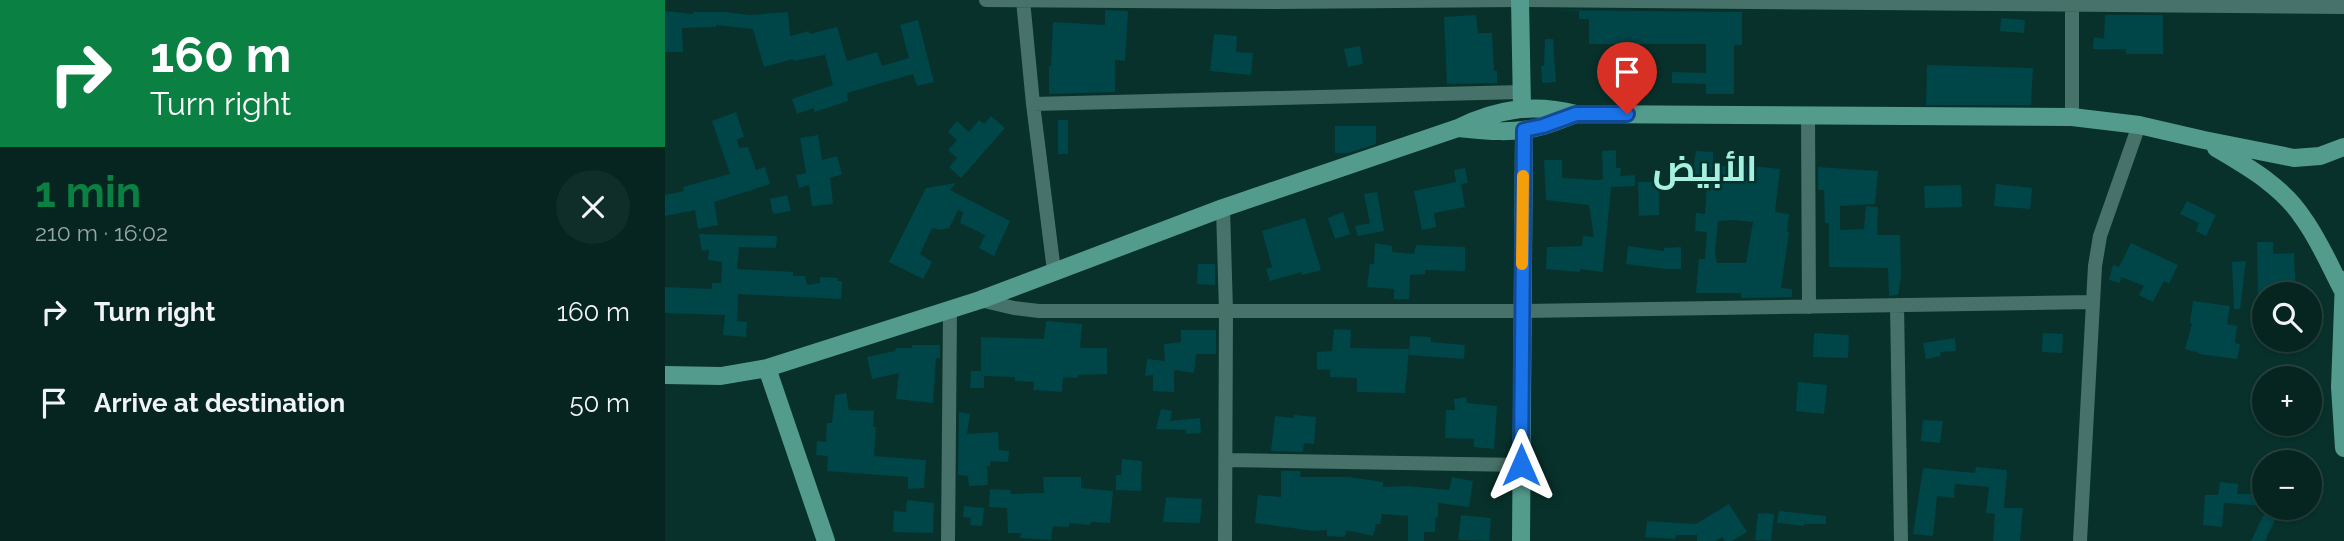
<!DOCTYPE html>
<html lang="en">
<head>
<meta charset="utf-8">
<style>
  :root { --surface:#062520; --page:#0f2d29; --text:#f1f3f6; --muted:#98a5a5; --line:#27423e; --accent:#0b8043 }
  body { margin:0; font-family:Raleway,Cairo,sans-serif; background:var(--page); color:var(--text); height:100vh; display:flex; flex-direction:column; font-size:26px; white-space:nowrap }
  * { box-sizing:border-box; margin:0 }
  p { font-size:23px; color:var(--muted) }
  .icon { flex:none; width:38px; height:38px; fill:none; stroke:currentColor; stroke-width:2; stroke-linecap:round; stroke-linejoin:round }
  .map { position:relative; flex:1; overflow:hidden }
  .details { display:flex; flex-direction:column; background:var(--surface); width:665px }
  .details>* { flex:none }
  .guide { background:#0b8043; color:#fff; overflow:hidden }
  .fabs { position:absolute; left:1587px; top:282px; display:grid; gap:14px }
  .fabs a { display:grid; place-items:center; width:70px; height:70px; border-radius:50%; background:var(--surface); box-shadow:0 2px 5px #0004,0 0 0 2px var(--line); font-size:35px }
  .pin { position:absolute; display:grid; place-items:center; width:60px; height:60px; color:#fff; margin:-72px -30px; border-radius:50% 50% 50% 0; rotate:-45deg; box-shadow:0 0 7px #0007 }
  .pin .icon { rotate:45deg }
  .me { position:absolute; width:77px; margin:-38px; rotate:0deg; stroke-linejoin:round; filter:drop-shadow(0 0 5px #0008) }
  .turn { display:flex; align-items:center; gap:24px; height:147px; padding:0 35px; font-size:32px }
  .turn .icon { width:91px; height:91px; stroke-width:2.5 }
  .turn b { display:block; font-size:49px; line-height:60px }
  .round { display:grid; place-items:center; flex:none; width:74px; height:74px; border-radius:37px; background:var(--page) }
  .summary { display:flex; align-items:center; justify-content:space-between; height:119px; padding:0 35px }
  h1 { font-size:42px; font-weight:700; line-height:52px; color:var(--accent) }
  ul { padding:0; list-style:none }
  li { display:flex; align-items:center; gap:21px; height:91px; padding:0 35px }
  li div { flex:1 }
  li b { display:block; font-size:26px }
  li em { font-style:normal }
  main { display:flex; flex:1; min-height:0 }
  .map>svg:first-child { display:block }
</style>
</head>
<body>
<main>
<section class="details">
<div class="guide">
<div class="turn"><svg class="icon" aria-label="right" viewBox="0 0 24 24"><path d="M7 20v-9h11M14 6l5 5-5 5"/></svg><div><b>160 m</b>Turn right</div></div>
</div>
<div class="summary"><div><h1>1 min</h1><p>210 m · 16:02</p></div><a class="round"><svg class="icon" aria-label="close" viewBox="0 0 24 24"><path d="M6 6l12 12M18 6L6 18"/></svg></a></div>
<ul>
<li><svg class="icon" aria-label="right" viewBox="0 0 24 24"><path d="M7 20v-9h11M14 6l5 5-5 5"/></svg><div><b>Turn right</b></div><em>160 m</em></li>
<li><svg class="icon" aria-label="arrive" viewBox="0 0 24 24"><path d="M6 21V4h12l-3 4 3 4H6"/></svg><div><b>Arrive at destination</b></div><em>50 m</em></li>
</ul>
</section>
<div class="map">
<svg width="1679" height="541" viewBox="0 0 1679 541">
  <rect width="100%" height="100%" fill="#08312b"/>
  <path fill="#004548" fill-rule="evenodd" d="M440,10L463,11L460,61L450,60V92L384,94V66H386L388,22L440,25Z
    M881,10L1077,12V45H1069V94H1041V84L1007,83V72L1041,73V44H924V19H914V11Z
    M0,11L28,14V12H59L85,15L123,12L125,36L144,31L145,34L172,27L182,61L212,52L217,66L244,58L235,25L253,20L269,82L252,86L248,74L182,93L183,101L150,112L148,108L132,114L127,99L168,85L160,55L128,61V59L99,67L88,29L51,25V27L17,28L18,52H0Z
    M811,15L813,33H827L829,71H832V83L782,84L779,17Z
    M1440,15H1498V54H1461V49H1428L1429,37L1439,39Z
    M1336,18L1360,20L1359,33L1335,31Z
    M549,34L572,36L571,52L588,53L586,75L545,71Z
    M880,39H888L891,82L877,83L876,66H879Z
    M695,46L698,64L683,67L679,49Z
    M1262,65L1368,68L1366,105H1261Z
    M71,112L79,137L72,139L74,148L83,147L91,170L100,167L105,184L49,202L53,225L33,229L30,210L0,216V195L19,191L18,187L65,174L47,121Z
    M326,116L340,128L296,178L284,167L292,158L283,150L292,140L283,132L292,121L304,132L314,120L319,124Z
    M393,120H403V154H393Z
    M670,126H711V144L683,153H670Z
    M153,135L157,160L172,156L177,174L165,178L168,204L147,206L144,185L134,188L131,175L141,173L135,138Z
    M951,150V168H956L955,176L970,175V186L946,187L938,272L915,269V272L881,269L882,247L917,246L918,236L929,237L924,205L881,200L879,160H897V178L933,180L938,179L937,151Z
    M1031,151L1048,152V165L1078,168V165L1115,169L1110,212L1124,214L1122,232H1124L1116,288L1127,289V297L1076,298V293H1031L1034,259H1040L1042,232L1030,231L1031,213L1040,214L1042,185L1026,183ZM1069,220L1088,222L1081,263H1052L1050,253L1053,221Z
    M1153,167L1213,171L1210,204L1175,206V230L1199,229L1201,206L1213,207L1212,235H1235L1236,276L1233,295L1224,296L1223,268L1164,267V223H1160L1159,190H1153Z
    M800,168L803,183L796,184L800,207L769,213L771,227L757,230L749,191L791,182L789,170Z
    M973,182H989L990,189H994V215L974,216Z
    M291,183L285,190L345,221L329,256L314,248L320,235L295,223L298,212L293,210L284,228L275,230L267,228L255,254L267,262L258,279L224,262L261,188Z
    M1331,184L1367,188L1365,209L1329,206Z
    M1296,185L1297,207L1260,208L1259,186Z
    M712,192L719,231L693,236L690,226L705,223L699,194Z
    M122,195L126,211L108,214L105,199Z
    M1522,201L1551,215L1541,236L1531,231L1534,223L1515,214Z
    M678,212L685,234L670,239L663,218Z
    M640,218L656,270L637,275L636,272L605,281L601,269L607,267L597,231Z
    M34,234L112,236L111,248L74,247L72,269L128,272V276H140L142,285L155,283V277L173,278L172,281H177L176,299L73,294L72,321L82,322L81,337L58,335L60,315L0,313V287L47,289V283H56L57,262L43,260L44,250L37,251Z
    M1592,242H1608V254L1629,253L1631,294H1593Z
    M710,243L727,246V252L749,254L751,245L800,247V271L760,270V274L745,275L744,299H729V289L702,287L705,264H709Z
    M1466,243L1513,265L1504,284L1499,281L1488,302L1474,295L1479,286L1456,277L1455,283L1444,280L1448,265L1454,267Z
    M963,246L999,251V248L1016,247V269H1000L961,264Z
    M1581,261L1575,309H1569L1567,262Z
    M533,264H550V285L532,284Z
    M1528,301L1565,306L1562,324L1572,326L1570,343L1575,344L1572,359L1534,354V353L1520,349L1527,324L1525,323Z
    M381,321L417,324L415,348H442V374L413,375V378L398,377L397,392L368,390L369,382L350,381V377L319,376V388H305L306,371H316V337L379,339Z
    M669,329L686,330L685,348L744,349L740,393L692,392V378L665,377V369L652,370V352L667,351Z
    M516,330H551V354H531L529,373L509,370V392L488,391V375L480,376L482,359L500,361L499,344L516,342Z
    M1149,333L1184,335L1183,358L1148,357Z
    M1378,333L1398,334L1397,353L1377,352Z
    M745,336L766,337V342L800,345L799,359L744,355Z
    M1290,338L1291,351L1275,352L1276,356L1261,359L1258,343Z
    M247,345H275V358H271L268,403L231,399L234,373L207,379L202,357L230,351L231,348H247Z
    M1133,382L1162,385L1159,414L1131,411Z
    M181,393L184,410L209,411L208,427H211L209,456L261,460L259,488L243,489V477L162,471L163,456L151,455L152,441L161,442L162,423H167L170,395Z
    M801,397L802,403L832,406L829,449L809,447V439L780,438L781,410H790L789,399Z
    M496,409L507,411L505,421L535,418L536,433L521,434V430L491,429Z
    M294,412L305,414L302,434L333,432L334,450L344,451L343,462L325,461V466H322L323,485L304,486L303,476L293,475Z
    M629,415L651,417L649,444L639,443L638,452L606,451L610,416L629,418Z
    M1258,420L1278,421L1275,443L1256,441Z
    M457,459L477,461L476,491L451,490V475H456Z
    M1311,467L1342,470L1339,508H1358L1355,541H1328L1330,514L1321,513L1324,487L1290,484L1289,498L1272,496L1268,536L1248,534L1258,468L1310,473Z
    M616,471H636L635,477H684L718,482V487L743,486L784,490L787,477L808,481L804,507L773,503V518L770,517V532H759V541H743V516L717,514L715,524H711L708,536L681,530L680,537L662,536V530L649,531L590,523L593,495L616,497Z
    M378,477H416V488L448,491L445,523L426,522L425,525L404,523V527L388,526L386,540L355,538L356,533H343L342,508L324,507L325,489L346,490L345,494L379,493Z
    M1555,482L1573,484L1572,494H1600V506L1559,503L1557,527L1538,525L1540,495H1553Z
    M501,497L537,499L535,523L498,522Z
    M242,500L269,503L268,533L228,532L229,511L241,512Z
    M1064,504L1082,532L1067,541H1060L1057,537L1050,541H1032V535H1011L1010,539L980,537L982,521L1031,524Z
    M299,506L319,508L317,526L305,525L306,518L298,517Z
    M1114,511L1161,516V524H1139V526L1112,523Z
    M1093,513L1109,514L1106,541L1090,540Z
    M1599,514L1610,520L1600,541H1586Z
    M796,515L826,518L824,541L793,540Z"/>
  <g fill="none" stroke-linecap="round" stroke-linejoin="round">
    <path stroke="#47726a" stroke-width="14" d="M321,0L611,2L855,0L1679,7
      M358,0L368,104L389,271
      M1407,0V117
      M368,104L856,92
      M1143,115L1144,307
      M558,208L561,311L560,541
      M315,300L349,308L374,311H857L1427,302
      M1232,305L1236,541
      M562,460L856,465
      M283,541L285,310
      M1415,541L1430,266L1435,236L1474,125"/>
    <path stroke="#539b8d" stroke-width="18" d="M855,0L857,108
      M793,128C820,131 852,134 878,126C889,123 900,118 911,114
      M1551,148C1583,167 1617,186 1638,218C1654,240 1665,266 1677,289
      M1679,280L1675,387L1679,448
      M102,368L161,541
      M0,375L56,376L102,368L315,300L558,208L793,128C832,109 868,103 911,114L1407,117L1474,125L1539,140L1629,158L1655,156L1679,147
      M856,541L859,130"/>
  </g>
  <g fill="none" stroke-linecap="round" stroke-linejoin="round">
    <g stroke="#114b97" stroke-width="18">
      <path id="route" d="M856,465L859,130L878,126L911,114H962"/>
    </g>
    <use href="#route" stroke="#1a73e8" stroke-width="12"/>
    <path stroke="#f59e0b" stroke-width="12" d="M857,264L858,176"/>
  </g>
  <g text-anchor="middle" stroke-width="5" stroke-linejoin="round" paint-order="stroke">
    <g font-size="35" font-weight="bold" fill="#a5f0e0" stroke="#08312b">
      <text x="1040" y="181">الأبيض</text>
    </g>
  </g>
</svg>
<div class="fabs">
<a><svg class="icon" aria-label="search" viewBox="0 0 24 24"><circle cx="10" cy="10" r="6"/><path d="M15 15l6 6"/></svg></a>
<a>+</a>
<a>−</a>
</div>
<div class="pin" style="left:962px;top:114px;background:#d93025"><svg class="icon" aria-label="arrive" viewBox="0 0 24 24"><path d="M6 21V4h12l-3 4 3 4H6"/></svg></div>
<svg class="me" style="left:856px;top:465px" viewBox="-20 -20 40 40"><path d="M0-17L14 15 0 8-14 15z" fill="#1a73e8" stroke="#fff" stroke-width="4"/></svg>
</div>
</main>
</body>
</html>
